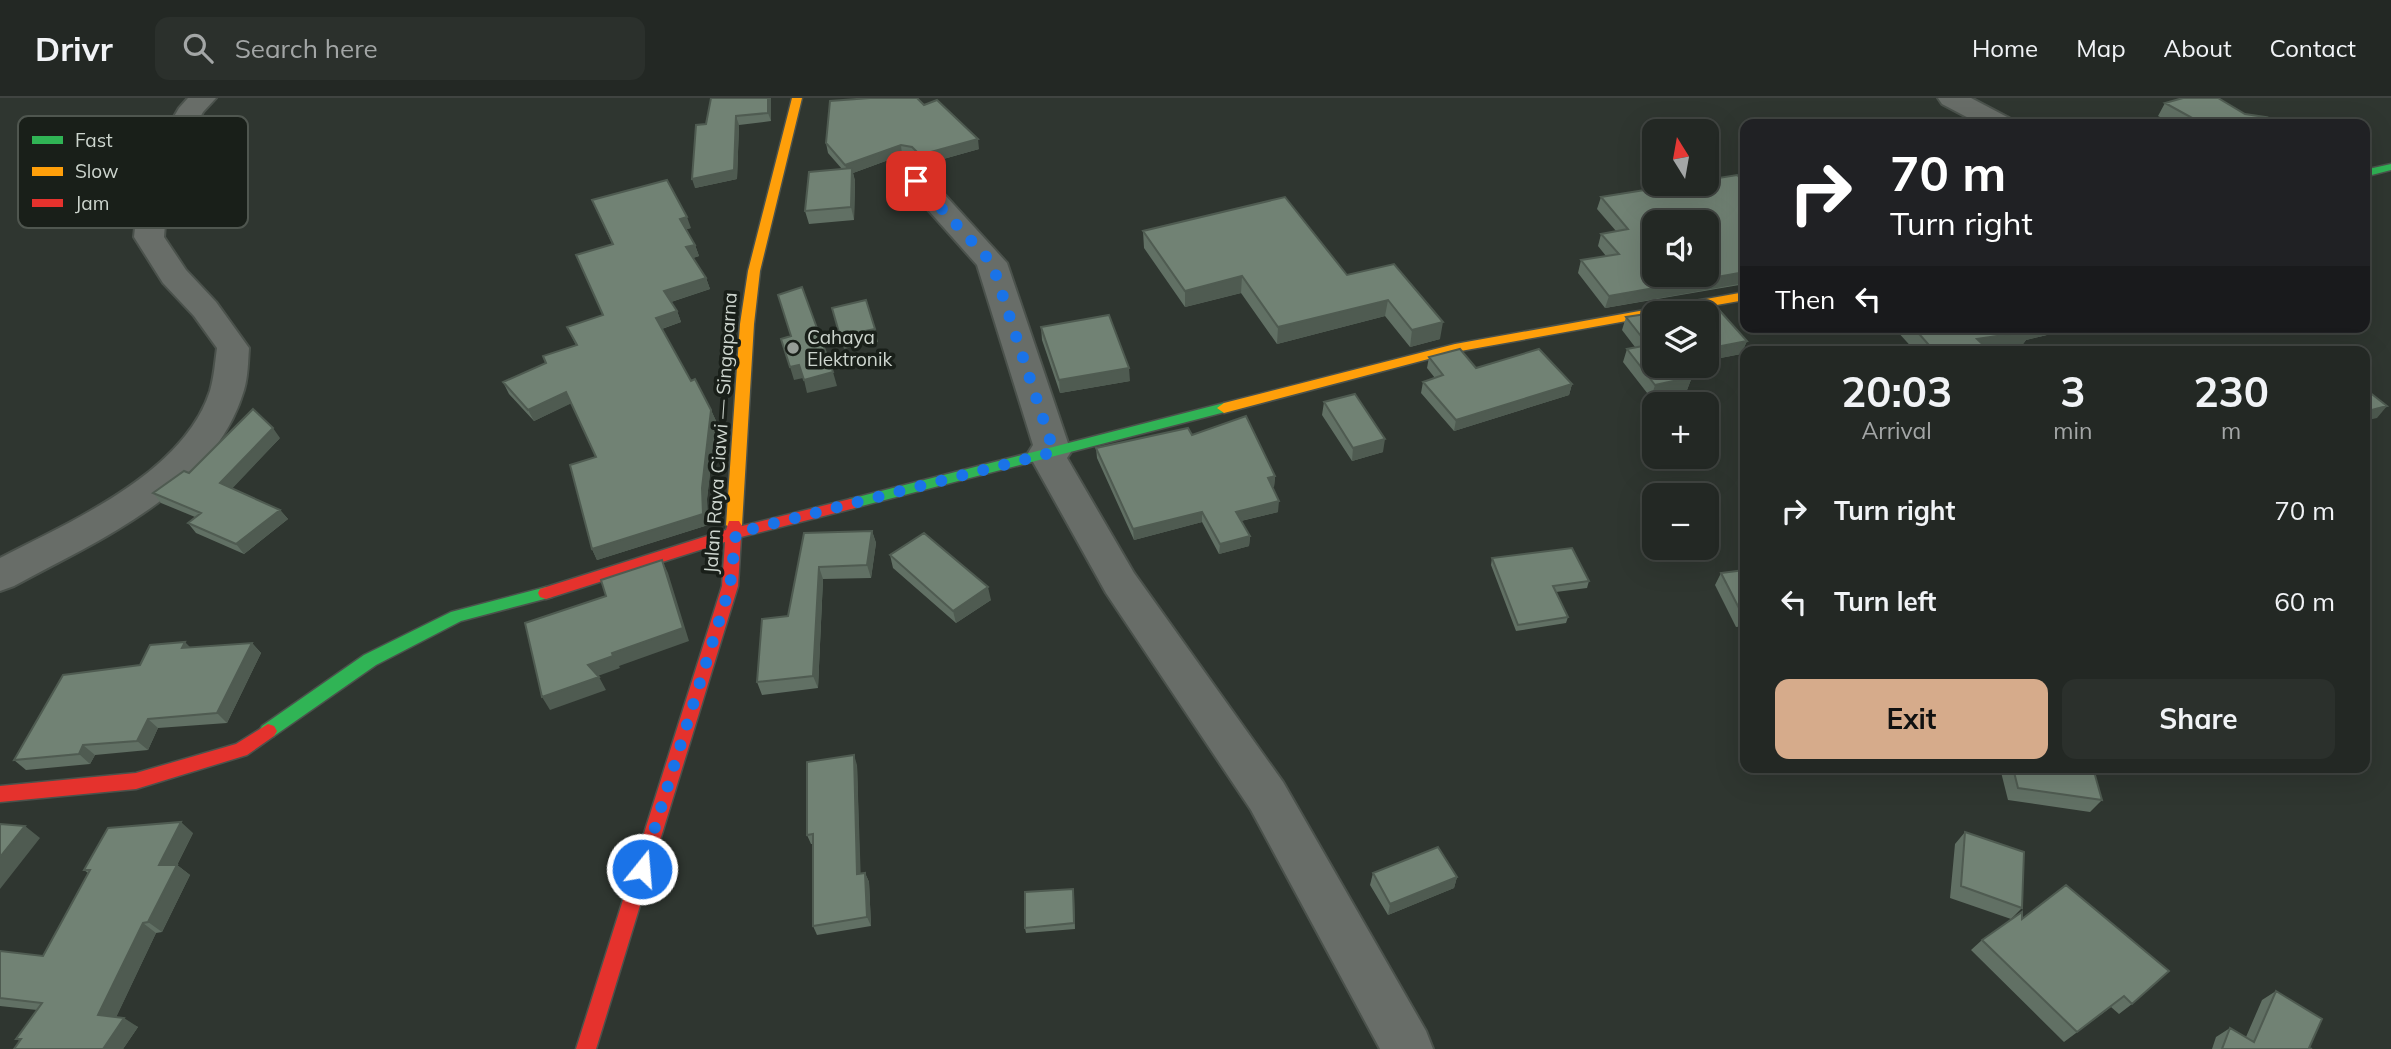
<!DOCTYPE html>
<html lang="en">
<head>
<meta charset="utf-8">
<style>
  :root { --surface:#232824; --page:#2b302c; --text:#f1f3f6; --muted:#a3a6a6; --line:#404441; --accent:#d6ab8b }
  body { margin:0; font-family:Mulish,sans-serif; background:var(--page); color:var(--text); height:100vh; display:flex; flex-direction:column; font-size:26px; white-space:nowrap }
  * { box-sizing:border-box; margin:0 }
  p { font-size:23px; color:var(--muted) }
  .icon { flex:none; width:38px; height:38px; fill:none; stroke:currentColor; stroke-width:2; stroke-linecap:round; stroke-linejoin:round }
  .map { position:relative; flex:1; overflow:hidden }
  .details { position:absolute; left:1740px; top:248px; width:630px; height:427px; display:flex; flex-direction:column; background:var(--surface); border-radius:14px; box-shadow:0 7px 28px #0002,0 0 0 2px var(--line) }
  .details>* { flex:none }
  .hud { position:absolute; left:1740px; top:21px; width:630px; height:214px; border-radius:14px; box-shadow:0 7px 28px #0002,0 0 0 2px var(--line); background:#202124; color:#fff; overflow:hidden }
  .needle { width:46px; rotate:349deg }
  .fabs { position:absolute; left:1642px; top:21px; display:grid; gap:14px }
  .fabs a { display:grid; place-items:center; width:77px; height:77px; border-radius:14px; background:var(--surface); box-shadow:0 7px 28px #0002,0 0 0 2px var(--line); font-size:35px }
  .pin { position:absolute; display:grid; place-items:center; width:60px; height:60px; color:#fff; margin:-30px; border-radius:14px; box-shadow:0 4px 10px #0006 }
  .me { position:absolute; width:77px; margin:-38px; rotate:17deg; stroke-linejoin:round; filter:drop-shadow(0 0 5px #0008) }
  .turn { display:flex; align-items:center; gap:24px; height:147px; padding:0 35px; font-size:32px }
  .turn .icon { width:91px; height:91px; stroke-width:2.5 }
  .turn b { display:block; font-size:49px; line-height:60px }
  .then { display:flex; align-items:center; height:66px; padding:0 35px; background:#0003; gap:14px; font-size:26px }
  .eta { display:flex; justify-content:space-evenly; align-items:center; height:119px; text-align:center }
  .eta b { font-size:42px; font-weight:700; line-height:49px }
  .action { display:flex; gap:14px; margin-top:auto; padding:14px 35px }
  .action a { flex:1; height:80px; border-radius:14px; background:var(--accent); color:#111; font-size:28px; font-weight:700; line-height:80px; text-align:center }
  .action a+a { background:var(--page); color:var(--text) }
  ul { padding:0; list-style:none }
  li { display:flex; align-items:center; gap:21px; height:91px; padding:0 35px }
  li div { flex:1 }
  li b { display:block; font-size:26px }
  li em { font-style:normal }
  header { display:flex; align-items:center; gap:42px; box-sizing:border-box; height:98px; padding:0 35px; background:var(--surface); border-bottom:2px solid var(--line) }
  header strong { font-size:33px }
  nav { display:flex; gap:38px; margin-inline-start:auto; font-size:24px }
  .search { width:490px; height:63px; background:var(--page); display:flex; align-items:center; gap:18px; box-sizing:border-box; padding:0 24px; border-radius:14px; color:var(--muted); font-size:26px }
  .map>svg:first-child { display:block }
</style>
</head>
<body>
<header>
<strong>Drivr</strong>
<div class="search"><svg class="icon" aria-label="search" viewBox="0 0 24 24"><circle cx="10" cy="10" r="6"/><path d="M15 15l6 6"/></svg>Search here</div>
<nav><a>Home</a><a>Map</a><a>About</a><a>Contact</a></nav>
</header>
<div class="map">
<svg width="2391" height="951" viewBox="0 0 2391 951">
  <rect width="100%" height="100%" fill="#2f3630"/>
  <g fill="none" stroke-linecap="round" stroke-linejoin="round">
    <g stroke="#4b524c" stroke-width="4">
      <path id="street" d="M188,0H216L203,14L169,75L164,139L186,172L216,204L249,250C248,264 248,279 244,292C214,394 98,442 14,488L0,493V460C71,423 183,376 210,293C214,279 215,265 217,250L194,218L163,185L134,139L141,75L179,10Z
        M1938,0H1971L2009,20L2012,26H1980L1942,6Z
        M903,60L913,62L1007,165L1071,354L1067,360L1134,475L1283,684L1426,933L1433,951H1380L1251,712L1106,495L1028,355L1033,347L977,167L889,68L893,62Z"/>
    </g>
    <g stroke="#4b524c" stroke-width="3">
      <path id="fast" d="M2391,66V72L2364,79V72Z
        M1224,305L1231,310L1229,313L850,411L842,406L850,401Z
        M546,489L552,491L554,495L552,499L461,523L376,567L274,638L268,640L262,638L259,633L262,628L364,557L451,514Z"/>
    </g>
    <g stroke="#4b524c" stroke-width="3">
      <path id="slow" d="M792,0H802L760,173L754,226L742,427L734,433L726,427L740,226L748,173Z
        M1745,194V202L1671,215H1654V218L1455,254L1224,315L1217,310L1224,305L1455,246Z"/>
    </g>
    <g stroke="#4b524c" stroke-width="3">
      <path id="jam" d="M850,401L855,402L858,406L855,410L741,439L738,488L596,951H576L722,488L725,444L546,501L540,499L538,495L540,491L726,432L729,423H739L742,428Z
        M268,626L274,628L277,633L274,638L247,657L136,691L0,704V688L136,675L236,646Z"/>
    </g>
    <use href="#street" fill="#686d68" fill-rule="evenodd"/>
    <use href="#fast" fill="#30b455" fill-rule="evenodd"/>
    <use href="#slow" fill="#ff9f0a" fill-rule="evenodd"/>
    <use href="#jam" fill="#e5322d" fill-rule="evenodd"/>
  </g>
  <path fill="#617064" d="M771,0V23L739,27L737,81L695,90L706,26Z
    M2165,5L2265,19L2262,24L2266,26H2173L2158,18Z
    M924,7L979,51L922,67L914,59L902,57L853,75L855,83L854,122L809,126L805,113L842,71L828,55L826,45Z
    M1745,82V186L1605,210L1578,175L1581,162L1606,158L1598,148L1601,136L1616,133L1597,111L1601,99Z
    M592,102L691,130L686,131L695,147L699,158L693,160L706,180L710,191L671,204L677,213L681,224L662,231L691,283L711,312L716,323L707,401L708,427L597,462L592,451L596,359L571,305L534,323L509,296L503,284L546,265L576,247L567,229L602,217L612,146Z
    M1143,133L1347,177L1394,166L1440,241L1410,249L1385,218L1277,246L1241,195L1185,209L1144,150Z
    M1661,205L1747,243L1741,256L1715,261L1711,276L1692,279L1687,292L1651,300L1623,264L1627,251L1635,249L1622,232L1626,219L1658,214Z
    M1041,229L1130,283L1060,295L1042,242Z
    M1898,229H2081L2026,242L2023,246L1988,252L1991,254H1916L1896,232Z
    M1429,259L1476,270L1572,286L1569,297L1454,333L1421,295L1423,284L1435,280L1427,270Z
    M1324,304L1383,354L1352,363L1322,317Z
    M1192,337L1275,378L1274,389H1272L1278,414L1241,423L1250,438L1249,448L1219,456L1202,424L1134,442L1097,360L1096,350Z
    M280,340L232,390L280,412L288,421L244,456L196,435L188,425L195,419L161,405L153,395L189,375Z
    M872,433L876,445L871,480L823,481L818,590L762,597L757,584L788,518L804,435Z
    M890,457L991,502L956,525L893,470Z
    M1492,460L1589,483L1587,490L1556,494L1568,519L1566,525L1516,533L1491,467Z
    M1745,472V528L1736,529L1715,487L1721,475Z
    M252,545L261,555L227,625L158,630L148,652L95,657L90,666L26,672L14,662L140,567L191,550Z
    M857,667L860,776L865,775L869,784L871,828L817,837L813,828V746H811L807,737Z
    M2000,670H2093L2102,702L2090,714L2008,702Z
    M1965,734L2022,810L2011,821L1950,800L1955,746Z
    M193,735L177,767L190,777L162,834L156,835L116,919L138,929L123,951H14L20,943L16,941L37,912L0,908V853L43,858L88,775L84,772Z
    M1373,775L1457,779L1454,790L1388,817L1370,787Z
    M2066,787L2132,906L2119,916L2111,909L2064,944L1971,852L1982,842L2022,821Z
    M1074,796L1075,831L1026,835L1025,830Z
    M2276,893L2309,950L2312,951H2212L2216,939L2230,930L2246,939L2262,902Z"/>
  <path fill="#4f5b51" d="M768,0H771V23L768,15Z
    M736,18L739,27L737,81L695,90L692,81Z
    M978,41L979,51L922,67L920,57Z
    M901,47L902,57L853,75L855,83L854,122L851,109L848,77L845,67Z
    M687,119L691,130L684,132L680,121Z
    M695,147L699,158L690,161L686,149Z
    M1745,174V185L1605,210L1609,198Z
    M1242,178L1241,195L1185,209V193Z
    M706,180L710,191L668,205L664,193Z
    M1388,202L1385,218L1277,246L1278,229Z
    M677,213L681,224L661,231L656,220Z
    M1443,224L1440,241L1410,249L1412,232Z
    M2032,229H2081L2026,242L2023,246L1974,254L1977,241Z
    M875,231L878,244L844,251L840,238Z
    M1747,243L1741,256L1706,263V251Z
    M1716,263L1711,276L1692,279L1687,292L1651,300L1655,287L1684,269L1706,268V265Z
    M799,267L803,280L794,282L790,269Z
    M1129,270L1130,283L1060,295L1059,282Z
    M833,274L837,288L807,295L804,282Z
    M1572,286L1569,297L1454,333L1456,322Z
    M566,294L572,305L534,323L528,312Z
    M2387,308L2377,320L2364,323V314Z
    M711,312L716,323L707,401L708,427L597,462L592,451L702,390Z
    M273,330L280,340L228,395L220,385Z
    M1385,341L1383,354L1352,363L1353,350Z
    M1275,378L1274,389L1267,390L1268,380Z
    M1279,403L1278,414L1236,424V414Z
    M280,412L288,421L244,456L236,446Z
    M1202,414V424L1134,442L1133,431Z
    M872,433L876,445L871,480L867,467Z
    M1250,438L1249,448L1219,456L1220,446Z
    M662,462L668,475L689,543L619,568L620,570L595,579L588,567L612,555Z
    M819,469L823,481L818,590L813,578Z
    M988,489L991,502L956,525L953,513Z
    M185,544L195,554L182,550Z
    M252,545L261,555L227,625L217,615Z
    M599,579L606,592L550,612L542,599Z
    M148,621L158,630L148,652L137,643Z
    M83,647L95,657L90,666L79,656Z
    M854,657L857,667L861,785L857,776Z
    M181,724L193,735L177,767L190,777L162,834L148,824L159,767Z
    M25,728L40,740L0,791V759Z
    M865,775L869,784L871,828L867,819Z
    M1457,779L1454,790L1388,817L1390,806Z
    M143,825L156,835L113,926L98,917Z
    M124,920L138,929L123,951H103Z"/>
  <path fill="#718274" stroke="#4f5b51" stroke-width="2" fill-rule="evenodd" d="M711,0H768V15L736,18L734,72L692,81L696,27L706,26Z
    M870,0H917L924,7L937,2L978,41L920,57L912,49L901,47L845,67L826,45L830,3Z
    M2183,0H2218L2245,16L2265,19L2257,22L2266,26H2203L2165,5Z
    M852,70L851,109L805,113L809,74Z
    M1737,77L1743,82H1745V174L1609,198L1581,162L1619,156L1601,136L1628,131L1601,99L1682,86H1706V82ZM1654,124H1706V177H1654Z
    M667,82L687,119L680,121L695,147L686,149L706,180L664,193L677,213L656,220L691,283L695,281L711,312L702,390L703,416L592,451L570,367L596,359L566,294L528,312L503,284L546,265L543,258L577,247L567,229L603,217L576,157L613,146L592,102Z
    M1285,99L1347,177L1394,166L1443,224L1412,232L1388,202L1278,229L1242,178L1185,193L1143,133Z
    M802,189L833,274L804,282L799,267L790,269L781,241L791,238L778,197Z
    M866,202L875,231L840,238L832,210Z
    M1712,204L1747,243L1706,251V215H1654V268H1690L1684,269L1692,279L1655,287L1627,251L1648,247L1626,219L1659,214L1661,205Z
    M1109,217L1129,270L1059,282L1041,229Z
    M1913,229H2032L2028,230L2031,233L1977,241L1991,254H1935Z
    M2279,248L2286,254H2238Z
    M1460,251L1476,270L1539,251L1572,286L1456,322L1423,284L1443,277L1429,259Z
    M1706,251L1716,263L1706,265Z
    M2364,290L2387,308L2364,314Z
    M1355,296L1385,341L1353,350L1324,304Z
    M253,311L273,330L220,385L280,412L236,446L188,425L201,415L153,395L184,373L189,375Z
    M1246,318L1275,378L1268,380L1279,403L1236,414L1250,438L1220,446L1202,414L1133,431L1096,350L1188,330L1192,337Z
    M872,433L867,467L819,469L813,578L757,584L762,521L788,518L804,435Z
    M924,435L988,489L953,513L890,457Z
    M1572,450L1589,483L1553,488L1568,519L1518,527L1492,460Z
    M662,462L683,530L612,555L613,558L588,567L599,579L542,599L525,525L606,498L601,482Z
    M1745,472V516H1742L1721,475Z
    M185,544L182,550L252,545L217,615L148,621L137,643L83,647L79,656L14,662L63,577L140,567L150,547Z
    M854,657L857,776L865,775L867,819L813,828V736L807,737V664Z
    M2013,670H2093L2102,702L2018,690Z
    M181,724L159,767H177L148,824L143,825L98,917L124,920L103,951H14L21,941H16L42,905L0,900V853L43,858L90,772H84L108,730Z
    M0,726L25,728L0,759Z
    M1965,734L2024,754L2022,810L1961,788Z
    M1438,749L1457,779L1390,806L1373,775Z
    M2066,787L2169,873L2132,906L2124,898L2077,934L1982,842L2022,814V821Z
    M1073,791L1074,825L1025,830V794Z
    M2276,893L2322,921L2309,950L2312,951H2222L2230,930L2254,944Z"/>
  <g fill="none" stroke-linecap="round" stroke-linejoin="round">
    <path stroke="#1a73e8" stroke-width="12" stroke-dasharray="0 21.6" d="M642,771L730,488L736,435L1054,354L992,165L916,83"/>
  </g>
  <circle fill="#969d97" stroke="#191f19" stroke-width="2.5" cx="793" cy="250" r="7"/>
  <g text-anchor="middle" stroke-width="7" stroke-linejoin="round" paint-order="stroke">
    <g font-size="19" fill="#cdd5ce" stroke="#191f19" text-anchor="start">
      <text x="807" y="246">Cahaya<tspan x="807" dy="22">Elektronik</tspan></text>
    </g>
    <g font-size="19" fill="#cdd5ce" stroke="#191f19">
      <text transform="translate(720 335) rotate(-86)" y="7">Jalan Raya Ciawi — Singaparna</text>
    </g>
  </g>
  <rect x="18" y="18" width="230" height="112" rx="10" fill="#191f19" stroke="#4f564f" stroke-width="2"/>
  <rect x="32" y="38" width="31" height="8" fill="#30b455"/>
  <rect x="32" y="69" width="31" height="9" fill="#ff9f0a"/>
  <rect x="32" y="101" width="31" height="8" fill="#e5322d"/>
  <g font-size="19" fill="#cdd5ce">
    <text x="75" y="49">Fast</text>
    <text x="75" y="80">Slow</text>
    <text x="75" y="112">Jam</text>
  </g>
</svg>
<div class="fabs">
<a><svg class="needle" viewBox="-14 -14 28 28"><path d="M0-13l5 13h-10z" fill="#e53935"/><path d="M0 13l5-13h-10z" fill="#a3a6a6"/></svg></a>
<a><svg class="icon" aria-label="sound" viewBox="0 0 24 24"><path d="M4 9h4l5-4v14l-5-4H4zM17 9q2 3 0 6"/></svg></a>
<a><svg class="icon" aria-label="layers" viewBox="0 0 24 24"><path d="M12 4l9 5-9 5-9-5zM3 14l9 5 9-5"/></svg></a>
<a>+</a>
<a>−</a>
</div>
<div class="pin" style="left:916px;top:83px;background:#d93025"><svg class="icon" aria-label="arrive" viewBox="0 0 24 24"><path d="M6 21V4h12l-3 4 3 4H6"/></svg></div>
<svg class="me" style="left:642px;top:771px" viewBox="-20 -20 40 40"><circle r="17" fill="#1a73e8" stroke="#fff" stroke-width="3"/><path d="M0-11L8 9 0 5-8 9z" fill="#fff"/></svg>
<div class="hud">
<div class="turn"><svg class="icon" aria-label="right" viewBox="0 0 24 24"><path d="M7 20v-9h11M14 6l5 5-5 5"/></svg><div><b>70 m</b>Turn right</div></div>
<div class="then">Then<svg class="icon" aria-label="left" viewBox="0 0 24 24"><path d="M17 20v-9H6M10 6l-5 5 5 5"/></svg></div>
</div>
<section class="details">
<div class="eta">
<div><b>20:03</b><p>Arrival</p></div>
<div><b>3</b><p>min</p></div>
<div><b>230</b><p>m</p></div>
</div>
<ul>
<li><svg class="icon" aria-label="right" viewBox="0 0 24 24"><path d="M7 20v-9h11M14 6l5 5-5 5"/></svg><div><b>Turn right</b></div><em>70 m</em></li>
<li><svg class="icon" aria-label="left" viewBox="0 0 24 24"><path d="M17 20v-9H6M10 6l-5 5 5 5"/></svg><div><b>Turn left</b></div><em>60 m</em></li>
</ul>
<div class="action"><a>Exit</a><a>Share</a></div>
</section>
</div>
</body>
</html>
